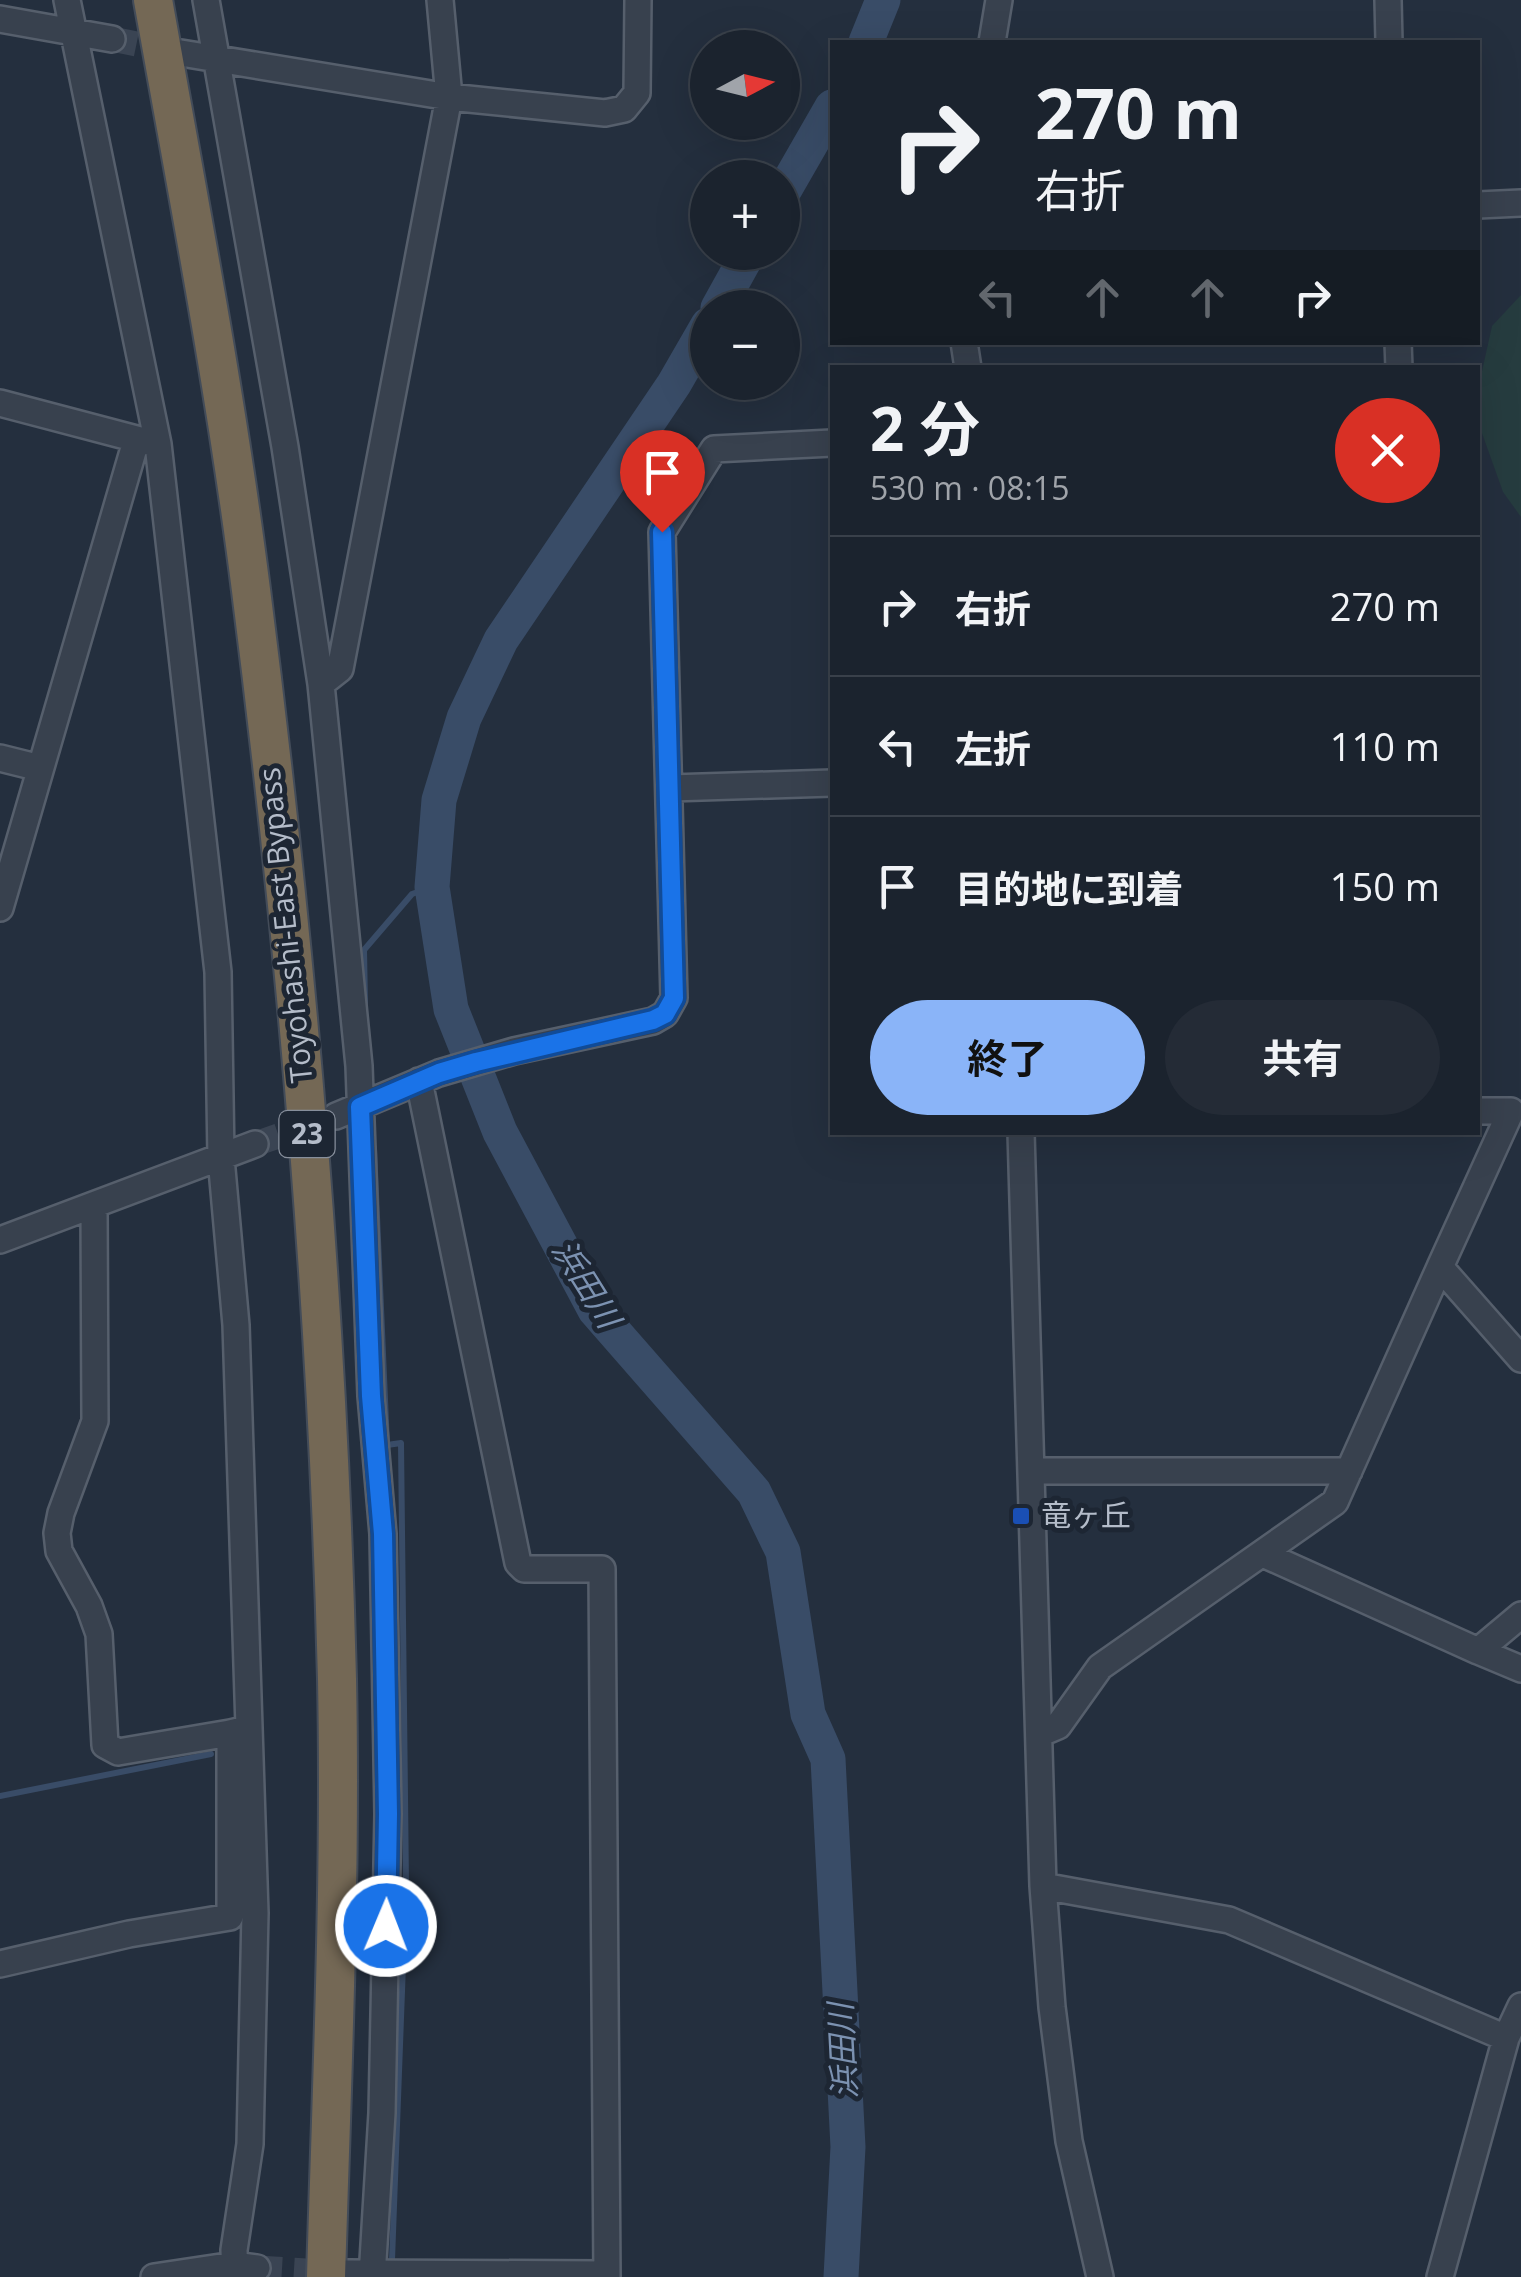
<!DOCTYPE html>
<html lang="ja">
<head>
<meta charset="utf-8">
<style>
  :root { --surface:#1b232e; --page:#242b36; --text:#f1f3f6; --muted:#a0a4aa; --line:#39404a; --accent:#8ab4f8 }
  body { margin:0; font-family:"Open Sans","Noto Sans JP",sans-serif; background:var(--page); color:var(--text); height:100vh; display:flex; flex-direction:column; font-size:38px; white-space:nowrap }
  * { box-sizing:border-box; margin:0 }
  p { font-size:32px; color:var(--muted) }
  .icon { flex:none; width:55px; height:55px; fill:none; stroke:currentColor; stroke-width:2; stroke-linecap:round; stroke-linejoin:round }
  .map { position:relative; flex:1; overflow:hidden }
  .drawer { position:absolute; left:830px; top:365px; width:650px; height:770px; display:flex; flex-direction:column; background:var(--surface); border-radius:0px; box-shadow:0 10px 40px #0002,0 0 0 2px var(--line) }
  .drawer>* { flex:none }
  .guide { position:absolute; left:830px; top:40px; width:650px; height:305px; border-radius:0px; box-shadow:0 10px 40px #0002,0 0 0 2px var(--line); background:#1b232e; color:var(--text); overflow:hidden }
  .needle { width:65px; rotate:83deg }
  .tools { position:absolute; left:690px; top:30px; display:grid; gap:20px }
  .tools a { display:grid; place-items:center; width:110px; height:110px; border-radius:50%; background:var(--surface); box-shadow:0 10px 40px #0002,0 0 0 2px var(--line); font-size:50px }
  .pin { position:absolute; display:grid; place-items:center; width:85px; height:85px; color:#fff; margin:-102px -42px; border-radius:50% 50% 50% 0; rotate:-45deg; box-shadow:0 0 10px #0007 }
  .pin .icon { rotate:45deg }
  .me { position:absolute; width:110px; margin:-55px; rotate:1deg; stroke-linejoin:round; filter:drop-shadow(0 0 8px #0008) }
  .turn { display:flex; align-items:center; gap:35px; height:210px; padding:0 40px; font-size:45px }
  .turn .icon { width:130px; height:130px; stroke-width:2.5 }
  .turn b { display:block; font-size:70px; line-height:85px }
  .lanes { display:flex; align-items:center; height:95px; padding:0 40px; background:#0003; justify-content:center; gap:50px; direction:ltr }
  .lanes .off { opacity:.35 }
  .round { display:grid; place-items:center; flex:none; width:105px; height:105px; border-radius:52px; background:var(--page) }
  .overview { display:flex; align-items:center; justify-content:space-between; height:170px; padding:0 40px }
  h1 { font-size:60px; font-weight:700; line-height:75px }
  .cta { display:flex; gap:20px; margin-top:auto; padding:20px 40px }
  .cta a { flex:1; height:115px; border-radius:60px; background:var(--accent); color:#111; font-size:40px; font-weight:700; line-height:115px; text-align:center }
  .cta a+a { background:var(--page); color:var(--text) }
  ul { padding:0; list-style:none }
  li { display:flex; align-items:center; gap:30px; height:140px; padding:0 40px; border-top:2px solid var(--line) }
  li div { flex:1 }
  li b { display:block; font-size:38px }
  li em { font-style:normal }
  .map>svg:first-child { display:block }
</style>
</head>
<body>
<div class="map">
<svg width="1521" height="2277" viewBox="0 0 1521 2277">
  <rect width="100%" height="100%" fill="#242f3e"/>
  <path fill="#263c3f" d="M1521,295V517L1503,492L1478,422V389L1492,326Z"/>
  <g fill="none" stroke-linecap="round" stroke-linejoin="round">
    <path stroke="#394c67" stroke-width="6" d="M365,1003L364,950L412,894L432,887
      M374,1148L387,1445L401,1443L406,1884L392,2260
      M0,1796L211,1754"/>
    <path stroke="#394c67" stroke-width="35" d="M866,42L883,0
      M782,194L832,107
      M718,308L749,252
      M708,325L674,384L501,640L464,718L439,800L432,887L451,1009L500,1132L595,1310L754,1492L783,1552L808,1714L828,1759L848,2147L841,2277"/>
    <path stroke="#3a4453" stroke-width="25" stroke-dasharray="25 12" stroke-linecap="butt" d="M112,39L175,52
      M255,1144L322,1121
      M257,2268L340,2273"/>
    <g stroke="#565f6c" stroke-width="30">
      <path id="minor" d="M67,0L158,444L218,972L221,1158L236,1325L255,1913L250,2144L234,2250L235,2277
        M206,0L285,447L321,684L359,1066L371,1396L383,1534L388,1814L382,2113L372,2277
        M1388,0L1389,42
        M0,19L112,39
        M992,42L999,0
        M181,53L449,97L605,113L624,109L637,93L638,0
        M1478,205L1521,203
        M964,342L968,368
        M1398,342L1399,368
        M0,403L148,442
        M321,684L340,669L449,97L440,0
        M0,758L40,768
        M671,788L832,783
        M0,908L136,441
        M419,1081L518,1563L524,1569H602L607,2277
        M1478,1111H1511L1440,1267L1521,1359
        M336,1116L439,1073L514,1051L653,1021L665,1014L674,998L662,532L714,449L832,443
        M1021,1132L1043,1886L1052,2007L1069,2141L1100,2277
        M94,1206L95,1421L61,1513L57,1533L59,1551L89,1606L99,1634L105,1745L118,1752L230,1733
        M0,1240L255,1144
        M1031,1471H1349
        M1263,1554L1478,1651
        M1521,1615L1478,1651L1521,1669
        M1039,1734L1058,1726L1100,1667L1335,1502L1440,1267
        M1043,1886L1229,1920L1506,2038
        M0,1964L129,1934L230,1917V1733L247,1729
        M345,2273L606,2274
        M154,2277L234,2265L257,2268
        M1440,2277L1506,2038L1521,2006"/>
    </g>
    <g stroke="#434c59" stroke-width="42">
      <path id="highway" d="M153,0C188,196 226,392 251,590C297,951 328,1315 337,1679C341,1878 332,2078 326,2277"/>
    </g>
    <use href="#minor" stroke="#38414e" stroke-width="25"/>
    <use href="#highway" stroke="#746855" stroke-width="38"/>
  </g>
  <g fill="none" stroke-linecap="round" stroke-linejoin="round">
    <g stroke="#114b97" stroke-width="25">
      <path id="route" d="M386,1926L388,1814L383,1534L371,1396L360,1107L439,1073L476,1062L653,1020L665,1014L674,998L662,532"/>
    </g>
    <use href="#route" stroke="#1a73e8" stroke-width="18"/>
  </g>
  <rect fill="#1a4fb4" stroke="#1d2633" stroke-width="4" x="1011" y="1506" width="20" height="20" rx="5"/>
  <g text-anchor="middle" stroke-width="10" stroke-linejoin="round" paint-order="stroke">
    <rect fill="#1d2633" stroke="#878f9c" stroke-width="2.5" x="279.5" y="1111" width="55" height="46" rx="8"/>
    <g font-size="28" font-weight="bold" fill="#b4bcc9">
      <text x="307" y="1144">23</text>
    </g>
    <g font-size="30" fill="#b4bcc9" stroke="#1d2633">
      <text transform="translate(286 925) rotate(-96)" y="10">Toyohashi-East Bypass</text>
    </g>
    <g font-size="30" fill="#b4bcc9" stroke="#1d2633" text-anchor="start">
      <text x="1041" y="1526">竜ヶ丘</text>
    </g>
    <g font-size="32" font-style="italic" fill="#7c92b1" stroke="#1d2633">
      <text transform="translate(586 1284) rotate(58)" y="11">浜田川</text>
      <text transform="translate(843 2051) rotate(-93)" y="11">浜田川</text>
    </g>
  </g>
</svg>
<div class="tools">
<a><svg class="needle" viewBox="-14 -14 28 28"><path d="M0-13l5 13h-10z" fill="#e53935"/><path d="M0 13l5-13h-10z" fill="#a0a4aa"/></svg></a>
<a>+</a>
<a>−</a>
</div>
<div class="pin" style="left:662px;top:532px;background:#d93025"><svg class="icon" aria-label="arrive" viewBox="0 0 24 24"><path d="M6 21V4h12l-3 4 3 4H6"/></svg></div>
<svg class="me" style="left:386px;top:1926px" viewBox="-20 -20 40 40"><circle r="17" fill="#1a73e8" stroke="#fff" stroke-width="3"/><path d="M0-11L8 9 0 5-8 9z" fill="#fff"/></svg>
<div class="guide">
<div class="turn"><svg class="icon" aria-label="right" viewBox="0 0 24 24"><path d="M7 20v-9h11M14 6l5 5-5 5"/></svg><div><b>270 m</b>右折</div></div>
<div class="lanes"><svg class="icon off" aria-label="left" viewBox="0 0 24 24"><path d="M17 20v-9H6M10 6l-5 5 5 5"/></svg><svg class="icon off" aria-label="ahead" viewBox="0 0 24 24"><path d="M12 20V5M6 11l6-6 6 6"/></svg><svg class="icon off" aria-label="ahead" viewBox="0 0 24 24"><path d="M12 20V5M6 11l6-6 6 6"/></svg><svg class="icon" aria-label="right" viewBox="0 0 24 24"><path d="M7 20v-9h11M14 6l5 5-5 5"/></svg></div>
</div>
<section class="drawer">
<div class="overview"><div><h1>2 分</h1><p>530 m · 08:15</p></div><a class="round" style="background:#d93025;color:#fff"><svg class="icon" aria-label="close" viewBox="0 0 24 24"><path d="M6 6l12 12M18 6L6 18"/></svg></a></div>
<ul>
<li><svg class="icon" aria-label="right" viewBox="0 0 24 24"><path d="M7 20v-9h11M14 6l5 5-5 5"/></svg><div><b>右折</b></div><em>270 m</em></li>
<li><svg class="icon" aria-label="left" viewBox="0 0 24 24"><path d="M17 20v-9H6M10 6l-5 5 5 5"/></svg><div><b>左折</b></div><em>110 m</em></li>
<li><svg class="icon" aria-label="arrive" viewBox="0 0 24 24"><path d="M6 21V4h12l-3 4 3 4H6"/></svg><div><b>目的地に到着</b></div><em>150 m</em></li>
</ul>
<div class="cta"><a>終了</a><a>共有</a></div>
</section>
</div>
</body>
</html>
